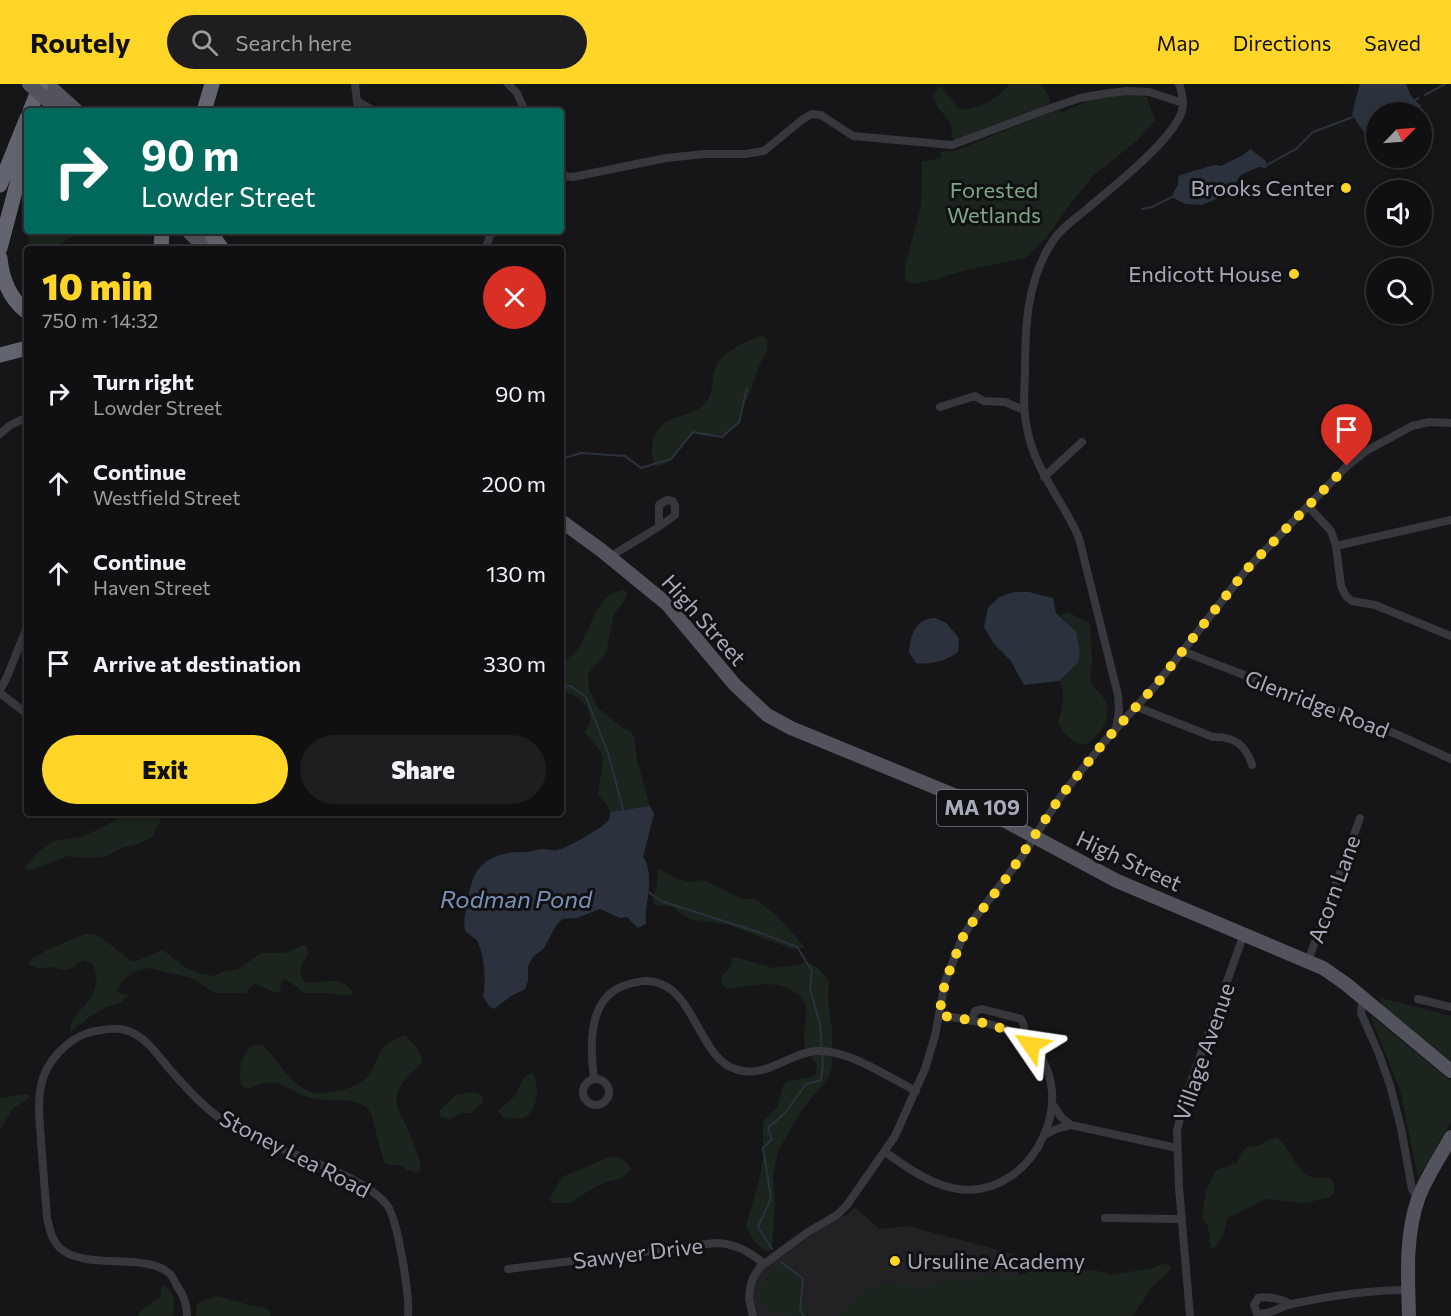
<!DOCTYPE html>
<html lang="en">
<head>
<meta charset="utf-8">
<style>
  :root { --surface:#101012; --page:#1e1e20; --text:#f1f3f6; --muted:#9c9d9f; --line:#303032; --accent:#ffd627 }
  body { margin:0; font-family:Commissioner,sans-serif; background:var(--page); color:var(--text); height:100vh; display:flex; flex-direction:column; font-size:22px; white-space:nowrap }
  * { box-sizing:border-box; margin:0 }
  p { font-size:20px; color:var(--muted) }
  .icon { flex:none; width:33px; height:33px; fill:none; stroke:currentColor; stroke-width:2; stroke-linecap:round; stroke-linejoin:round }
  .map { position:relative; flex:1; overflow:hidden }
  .details { position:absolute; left:24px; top:162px; width:540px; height:570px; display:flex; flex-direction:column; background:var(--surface); border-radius:6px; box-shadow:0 3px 9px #0003,0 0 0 2px var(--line) }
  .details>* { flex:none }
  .top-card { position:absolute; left:24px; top:24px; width:540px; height:126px; border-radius:6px; box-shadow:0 3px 9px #0003,0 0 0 2px var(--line); background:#00695c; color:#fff; overflow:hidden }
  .needle { width:39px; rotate:65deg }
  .tools { position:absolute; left:1366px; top:18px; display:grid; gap:12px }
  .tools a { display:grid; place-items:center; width:66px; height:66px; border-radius:50%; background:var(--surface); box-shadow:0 3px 9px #0003,0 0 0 2px var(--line); font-size:30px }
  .pin { position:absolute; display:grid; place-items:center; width:51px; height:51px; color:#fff; margin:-62px -26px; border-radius:50% 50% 50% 0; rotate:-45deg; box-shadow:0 0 6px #0007 }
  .pin .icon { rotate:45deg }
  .me { position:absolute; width:66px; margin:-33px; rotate:302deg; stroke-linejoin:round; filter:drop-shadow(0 0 4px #0008) }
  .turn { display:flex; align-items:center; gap:21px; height:126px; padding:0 18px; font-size:27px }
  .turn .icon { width:78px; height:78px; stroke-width:2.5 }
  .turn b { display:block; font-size:42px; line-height:51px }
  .round { display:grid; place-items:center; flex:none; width:63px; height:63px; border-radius:32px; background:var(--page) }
  .headline { display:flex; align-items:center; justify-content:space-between; height:102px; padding:0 18px }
  h1 { font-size:36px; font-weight:800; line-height:45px; color:var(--accent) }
  .action { display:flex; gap:12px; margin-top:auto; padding:12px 18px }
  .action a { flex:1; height:69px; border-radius:36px; background:var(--accent); color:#111; font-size:24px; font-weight:800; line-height:69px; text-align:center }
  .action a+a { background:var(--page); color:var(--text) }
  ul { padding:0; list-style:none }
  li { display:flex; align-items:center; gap:18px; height:90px; padding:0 18px }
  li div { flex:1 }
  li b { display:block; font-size:22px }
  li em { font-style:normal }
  header { display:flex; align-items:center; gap:36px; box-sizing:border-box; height:84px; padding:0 30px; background:var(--accent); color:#111 }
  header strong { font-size:28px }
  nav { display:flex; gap:33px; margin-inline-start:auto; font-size:21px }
  .search { width:420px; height:54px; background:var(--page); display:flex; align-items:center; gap:15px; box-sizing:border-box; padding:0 21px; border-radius:33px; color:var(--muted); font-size:22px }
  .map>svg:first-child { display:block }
</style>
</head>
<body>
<header>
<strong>Routely</strong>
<div class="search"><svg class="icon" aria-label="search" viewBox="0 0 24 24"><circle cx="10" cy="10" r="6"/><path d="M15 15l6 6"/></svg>Search here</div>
<nav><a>Map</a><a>Directions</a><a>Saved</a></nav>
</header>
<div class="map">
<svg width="1451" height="1232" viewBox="0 0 1451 1232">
  <rect width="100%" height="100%" fill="#161618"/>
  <path fill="#222225" d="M855,1123L879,1145L908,1142L1017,1171L1022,1232H758L753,1215L754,1205L756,1196L766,1182L787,1169L816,1148L848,1130Z"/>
  <path fill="#1c241e" d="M1010,0H1040L1049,12L1050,19L956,56L951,54C956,34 936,29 933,12L938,2C948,7 952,20 962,26C982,23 997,15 1010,0Z
    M1102,11H1136L1147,13L1155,36L1138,56L1094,91L1071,119L1047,153L1025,174L967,186L929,197L913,200L905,196V183L921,122L922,78L941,74L940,68L955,67L1046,30L1058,26L1062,28Z
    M28,147H81L53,165H29Z
    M764,252L768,257L767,266L758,284L750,310L743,321L741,338L731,347L723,351L711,353L694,349C678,360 683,374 658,383C646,373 652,346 666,338C679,330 696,331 707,317C714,307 711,295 715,285C720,268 747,256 764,252Z
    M623,506L627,508L626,514L614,530L606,569L588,590L589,605L598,624L623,644L630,647L634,652L637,676L650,722L610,728L608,722L598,711L603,675L601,668L585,649C587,645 590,639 590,635C591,620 574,608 561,608V577C565,575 570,573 574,570C591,552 592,512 623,506Z
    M1068,528L1090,540L1092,575L1090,597C1094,605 1102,609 1105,617C1113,633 1099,655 1083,661C1073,658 1061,648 1058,638C1062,623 1067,611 1059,597L1077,580L1076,547L1060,531Z
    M127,729H164L152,753L138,760L121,764L107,772L86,774L68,772L32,786L24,785L38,768L54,757L80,753L98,746Z
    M658,784L678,795L690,798L703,796L743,815H755L776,831L805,863L795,866L729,841L689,835L671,822H656L653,816L657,801Z
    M85,850H96L132,877H137L163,866L185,883L201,890L213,892L225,887L238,885L261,869H285L304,861L307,863L309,869C302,879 296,887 305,898C326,902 337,887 354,909L348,912L330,909H305L286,895L282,896L280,907L276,909L255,899L245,909H215L191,894L149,884L134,888L122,897L117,907L121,910L129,911L120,919L106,923L91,932L70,948C67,926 110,915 92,879L83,876L72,884L66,886L50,883L40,885L29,881L30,876L51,864Z
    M735,873L773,884L799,881L805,877L817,883L829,897L828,916L832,945V982L829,993L802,1026L778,1067L773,1091L775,1118L772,1162L768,1168C760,1166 748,1150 746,1141L758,1101L763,1077V1038L777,1023L783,1002L787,997L809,994L816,990L817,981C814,976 809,971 806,966C800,953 808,937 806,924C805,917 801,913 796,909C775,894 750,902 727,905C714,895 725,890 732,880L731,874Z
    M1381,914L1451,932V977L1382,921Z
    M1370,931L1451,997V1038L1418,1094L1400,1006Z
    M402,952H406C413,960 423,968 422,979C378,1017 401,1020 415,1064C418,1072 422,1078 420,1087L417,1089L407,1086L401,1081H390L384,1079L371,1029C359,1010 329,1019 310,1014C298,1011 288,1001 275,999C266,997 256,1002 248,1005L241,1001C238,986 241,974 250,962L262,961C280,976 294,1010 320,1009C326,1009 333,1007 339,1007C349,1005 365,998 370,989C382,967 377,964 402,952Z
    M530,990H533C540,1001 538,1028 523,1034C517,1036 509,1034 503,1033L498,1027C503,1020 511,1017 516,1010C521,1002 520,994 530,990Z
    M470,1008L479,1010L483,1014C482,1021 475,1025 470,1029H462L450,1035L440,1032L439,1027L456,1011Z
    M25,1010L30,1011L27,1016L13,1024L0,1046V1014Z
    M1277,1054C1298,1071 1296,1101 1330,1093L1334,1099V1109L1330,1113L1305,1119L1266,1115L1228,1134C1224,1145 1223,1160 1211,1165L1208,1143L1203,1134V1124L1207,1105L1216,1086L1237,1079C1239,1075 1241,1067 1245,1065C1253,1059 1260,1065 1269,1055Z
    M619,1073C625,1077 630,1079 630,1087L620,1095L606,1098L595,1103L570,1119H552L549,1115L559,1098L566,1091L583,1085L606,1074Z
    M784,1178L802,1194C803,1207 801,1223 813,1232C794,1232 752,1231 763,1202C767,1190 773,1183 784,1178Z
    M1168,1180L1171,1183C1168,1193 1162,1193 1155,1200C1146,1210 1141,1222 1132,1232H838C868,1206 872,1187 916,1206L940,1197H963L994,1189L1007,1193L1018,1192L1037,1185L1056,1188L1065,1185L1098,1187L1110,1191L1153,1184L1159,1181Z
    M162,1202C177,1206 174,1220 173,1232H137L143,1225L160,1213Z
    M218,1212L249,1221L263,1223L270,1228L271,1232H196V1223L199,1218Z"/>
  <path fill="#2b323d" d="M1360,0H1406L1411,12L1421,22L1420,28H1377V55L1366,51L1352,31C1354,20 1357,10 1360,0Z
    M1250,65L1266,77L1267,84L1259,83L1249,87L1241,91L1228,110L1202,121L1185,120L1174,114L1173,109L1178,101V94L1180,91L1214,81L1221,82L1243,71Z
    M1014,508H1029L1053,514L1056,529L1076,547L1080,570L1077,580L1059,597L1024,601L1011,577L994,560L984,543L988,524L999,513Z
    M935,534L946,539L959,554L958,568C946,577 930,581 916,579L909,568C911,550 915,535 935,534Z
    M650,722L654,730L643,773C656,791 644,820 646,840L638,844L627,833L620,834L600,825L577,834L563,835L557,840L544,864L533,873L528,882V897L525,905L511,912L494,925L490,923L483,913C486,896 485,875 478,858C475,853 468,851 465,846C462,838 470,801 474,792C483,773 506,767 525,768C531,768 537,765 543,765C548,765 552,767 557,766C565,765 604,743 608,737C610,734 610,731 610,728Z"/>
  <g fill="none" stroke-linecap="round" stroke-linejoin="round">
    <path stroke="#2b323d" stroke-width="2" d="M1425,11L1445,0
      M1415,16L1418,14
      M1267,81L1296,65L1313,48L1353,33
      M1142,125L1152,123L1174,112
      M561,375L581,369L625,372L641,384L671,375L693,348L722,353L739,338L747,304
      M561,602H571L586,613L608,669L623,725
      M647,807L661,817L758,848L797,863L812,887L810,905L820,940L823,981L821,996L806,1000L785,1029L768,1044L772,1055L763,1064L771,1114L758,1143L772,1165
      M781,1178L803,1195L800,1225L804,1232"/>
    <path stroke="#37373e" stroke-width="8" d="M355,0L358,27
      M508,0L517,9L525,27
      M357,17L374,27
      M561,92L573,93L666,74L705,70H745L764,67L803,35L812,30L821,31L853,52L952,61L1045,26L1080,14L1102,10L1127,7L1149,8L1183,19
      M485,165L492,147
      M940,323L975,312L984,317L1005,318L1024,326
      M0,350L9,342L27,333
      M1044,393L1082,358
      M1308,422L1331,447L1336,462L1341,502L1346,512L1352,517L1375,521L1451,552
      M1336,462L1451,436
      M610,473C631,459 655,447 675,431V422L673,417L667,416L659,421V442
      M1182,567L1396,650L1451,675
      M0,606L7,593L27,543
      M0,609L27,630
      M1137,623L1213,653C1234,652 1246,661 1252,681
      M1116,644L1119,627L1118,611L1079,454C1063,416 1034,386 1027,344C1023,326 1024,308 1025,290C1025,244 1026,199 1052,158C1061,144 1075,135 1088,124C1112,104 1173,56 1182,27C1184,18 1182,8 1179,0
      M1308,877L1360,734
      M1418,915L1451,923
      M1365,916L1362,921L1361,929L1379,970L1390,1001L1401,1044L1412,1105L1418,1114
      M971,937L975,927L982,925L1021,935L1024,942L1022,954
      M594,995C590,963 587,913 626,901C638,897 649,895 661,900C696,913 701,977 738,986C768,994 789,969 816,967C848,965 888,993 916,1007
      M583 1008a13 13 0 1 1 26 0a13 13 0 1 1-26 0Z
      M1053,1021L1061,1033L1071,1041
      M1044,1051L1059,1044L1071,1041L1177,1064
      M885,1068C907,1083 930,1101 958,1105C1036,1116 1088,1001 1022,954C999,938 966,936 939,931
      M1105,1134L1182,1135
      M508,1185L715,1159C734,1159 749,1167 763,1179
      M1291,1220C1282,1215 1268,1212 1258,1214L1254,1221L1257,1229C1269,1232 1281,1222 1292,1220C1329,1212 1370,1206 1408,1206
      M187,1232C187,1221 183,1210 177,1202C175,1198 173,1193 170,1190C146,1167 84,1188 59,1163C51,1155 50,1145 47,1134C45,1108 43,1082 41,1057C40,1039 37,1020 41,1002C45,978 68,954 91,948C106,945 121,942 135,950C151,959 161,976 173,989C190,1008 208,1028 230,1041C270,1066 360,1087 387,1121C398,1136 410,1213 408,1232
      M753,1232L749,1215L750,1204L753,1194L760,1183L808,1148L837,1131L847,1121L895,1052L925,985L935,952L945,898L962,854L972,838L1021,774L1061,712L1105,657L1156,601L1247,485L1347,382L1366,367L1412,342L1429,338L1451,339
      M1190,1232L1179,1103L1177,1046L1188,1006L1244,850"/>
    <path stroke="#52535d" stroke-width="14" d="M47,0L77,27
      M188,147L206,165
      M561,437L601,466L667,520L735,601L767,631L791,644L966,716L1117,797L1323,884L1346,900L1451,987
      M1409,1232C1408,1194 1405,1152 1418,1115C1426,1093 1440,1073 1451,1053"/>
    <path stroke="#62646f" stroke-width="15" d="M30,27L41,0
      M204,27L212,0
      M0,101L27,34
      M209,147L222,165
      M0,164L27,62
      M161,165L162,147
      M0,174C2,195 10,215 27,228
      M0,271L27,264"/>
    <path stroke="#52535d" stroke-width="14" d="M29,0L56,24"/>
  </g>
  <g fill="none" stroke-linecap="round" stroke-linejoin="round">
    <path stroke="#ffd627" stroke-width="10" stroke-dasharray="0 18" d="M1031,961C1005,939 971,937 939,931L945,898L965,848L1008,792L1061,712L1105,657L1156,601L1247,485L1347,382"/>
  </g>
  <g fill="#ffd627" stroke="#111113" stroke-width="2">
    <circle cx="1346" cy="104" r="6"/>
    <circle cx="1294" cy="190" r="6"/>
    <circle cx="895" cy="1177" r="6"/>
  </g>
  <g text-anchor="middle" stroke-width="6" stroke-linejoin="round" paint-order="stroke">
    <rect fill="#111113" stroke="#7a7c87" stroke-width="1.5" x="937" y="706" width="90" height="36" rx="4.5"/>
    <g font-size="21" font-weight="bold" fill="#a7aab9">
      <text x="982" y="731">MA 109</text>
    </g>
    <g font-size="22" fill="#a7aab9" stroke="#111113" text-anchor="end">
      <text x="1334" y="112">Brooks Center</text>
      <text x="1282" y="198">Endicott House</text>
      <text x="907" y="1185" text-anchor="start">Ursuline Academy</text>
    </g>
    <g font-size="22" fill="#7ca685" stroke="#111113">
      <text x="994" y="114">Forested<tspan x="994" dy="25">Wetlands</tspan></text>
    </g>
    <g font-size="22" fill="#a7aab9" stroke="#111113">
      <text transform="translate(704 536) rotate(48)" y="8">High Street</text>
      <text transform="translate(1317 620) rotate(21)" y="8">Glenridge Road</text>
      <text transform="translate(1129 777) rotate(25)" y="8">High Street</text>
      <text transform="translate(1334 805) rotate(-70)" y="8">Acorn Lane</text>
      <text transform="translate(1204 968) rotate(-71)" y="8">Village Avenue</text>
      <text transform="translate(295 1070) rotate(27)" y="8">Stoney Lea Road</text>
      <text transform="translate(638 1169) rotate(-7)" y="8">Sawyer Drive</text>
    </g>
    <g font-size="24" font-style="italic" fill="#7b92b7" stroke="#111113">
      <text x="516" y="824">Rodman Pond</text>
    </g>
  </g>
</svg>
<div class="tools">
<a><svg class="needle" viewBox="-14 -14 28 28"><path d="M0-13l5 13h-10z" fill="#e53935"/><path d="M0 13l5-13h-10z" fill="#9c9d9f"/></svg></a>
<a><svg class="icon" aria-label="sound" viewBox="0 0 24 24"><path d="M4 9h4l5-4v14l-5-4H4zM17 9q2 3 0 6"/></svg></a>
<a><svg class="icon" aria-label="search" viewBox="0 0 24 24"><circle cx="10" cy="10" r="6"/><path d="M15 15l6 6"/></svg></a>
</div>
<div class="pin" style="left:1347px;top:382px;background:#d93025"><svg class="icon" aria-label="arrive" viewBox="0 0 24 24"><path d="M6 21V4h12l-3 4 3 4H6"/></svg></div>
<svg class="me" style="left:1031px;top:961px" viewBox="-20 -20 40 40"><path d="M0-17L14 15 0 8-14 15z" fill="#ffd627" stroke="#fff" stroke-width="4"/></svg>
<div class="top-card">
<div class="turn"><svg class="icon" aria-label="right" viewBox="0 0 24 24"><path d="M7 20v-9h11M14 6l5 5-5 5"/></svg><div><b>90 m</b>Lowder Street</div></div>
</div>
<section class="details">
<div class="headline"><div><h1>10 min</h1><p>750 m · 14:32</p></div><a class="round" style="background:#d93025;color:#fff"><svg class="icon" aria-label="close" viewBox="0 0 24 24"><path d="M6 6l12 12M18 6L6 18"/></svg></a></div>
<ul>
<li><svg class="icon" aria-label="right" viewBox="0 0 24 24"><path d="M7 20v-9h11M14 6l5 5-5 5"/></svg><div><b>Turn right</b><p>Lowder Street</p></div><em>90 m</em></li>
<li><svg class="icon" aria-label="ahead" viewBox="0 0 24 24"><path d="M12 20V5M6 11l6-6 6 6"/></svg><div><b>Continue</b><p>Westfield Street</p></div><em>200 m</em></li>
<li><svg class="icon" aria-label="ahead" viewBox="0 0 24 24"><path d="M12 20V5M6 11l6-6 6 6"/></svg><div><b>Continue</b><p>Haven Street</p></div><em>130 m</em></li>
<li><svg class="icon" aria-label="arrive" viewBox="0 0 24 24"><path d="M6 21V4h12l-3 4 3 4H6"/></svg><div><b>Arrive at destination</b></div><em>330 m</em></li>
</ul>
<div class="action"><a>Exit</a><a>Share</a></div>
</section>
</div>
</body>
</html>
